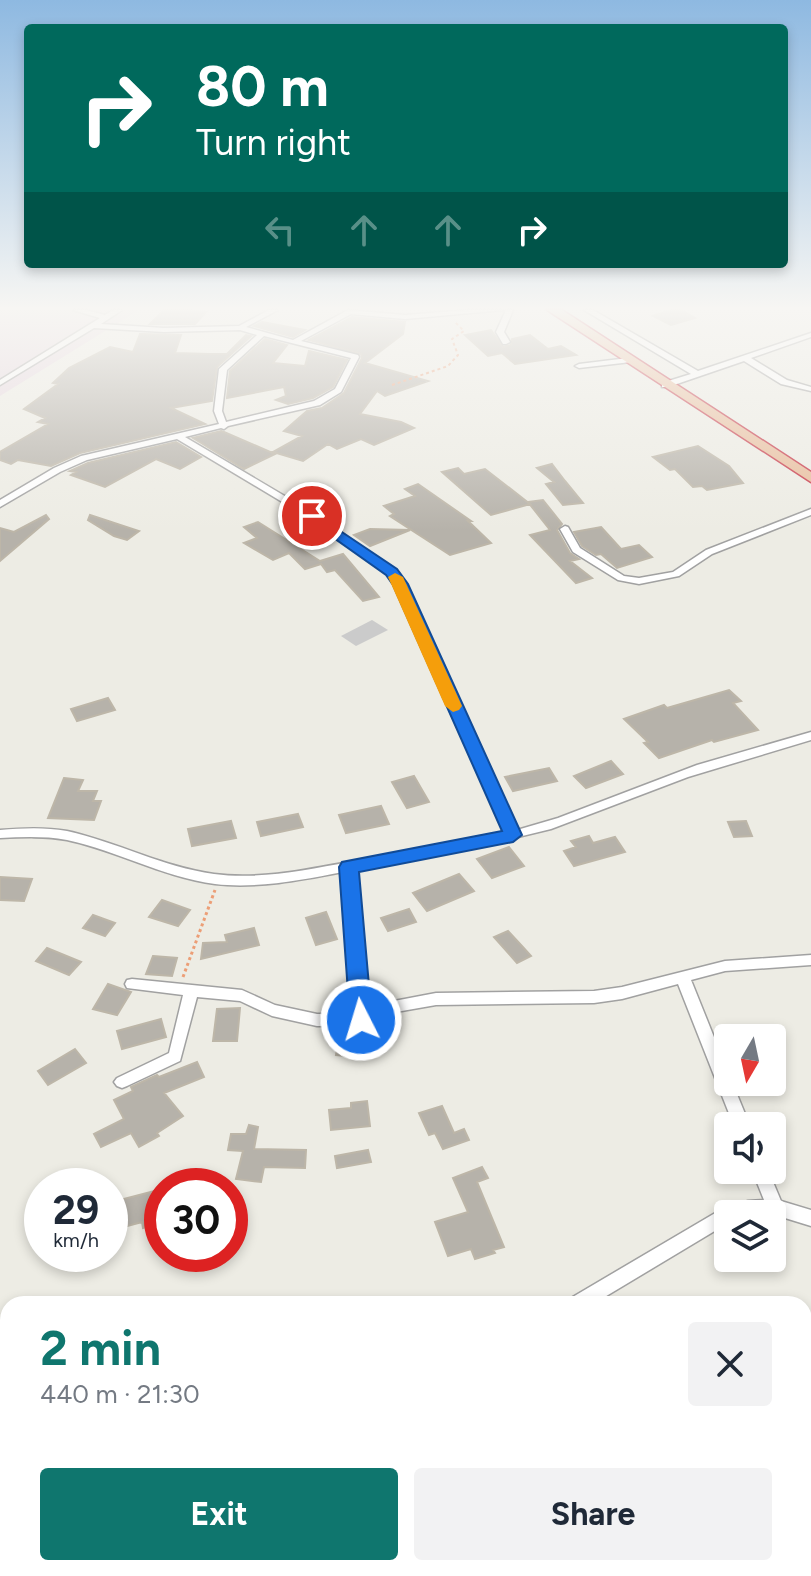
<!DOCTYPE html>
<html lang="en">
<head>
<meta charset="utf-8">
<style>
  :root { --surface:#fff; --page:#f2f2f3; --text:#1f2937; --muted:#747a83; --accent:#0f766e }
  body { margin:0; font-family:Figtree,sans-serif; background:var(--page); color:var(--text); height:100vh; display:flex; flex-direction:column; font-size:30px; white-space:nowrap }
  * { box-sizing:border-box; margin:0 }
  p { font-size:26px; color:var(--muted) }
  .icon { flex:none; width:44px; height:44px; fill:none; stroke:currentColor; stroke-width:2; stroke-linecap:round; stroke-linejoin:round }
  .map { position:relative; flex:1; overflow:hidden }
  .drawer { position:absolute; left:0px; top:1296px; width:812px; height:280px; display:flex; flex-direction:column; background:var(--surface); border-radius:24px 24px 0 0; box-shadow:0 4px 12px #0003 }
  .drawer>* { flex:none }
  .banner { position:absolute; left:24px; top:24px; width:764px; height:244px; border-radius:8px; box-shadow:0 4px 12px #0003; background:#00695c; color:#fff; overflow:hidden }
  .needle { width:52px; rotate:189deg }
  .controls { position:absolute; left:714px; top:1024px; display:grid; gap:16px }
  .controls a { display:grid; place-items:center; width:72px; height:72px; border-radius:8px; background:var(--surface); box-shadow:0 4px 12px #0003; font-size:40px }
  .speed { position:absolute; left:24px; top:1168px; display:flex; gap:16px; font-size:40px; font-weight:700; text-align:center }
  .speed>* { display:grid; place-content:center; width:104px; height:104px; border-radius:50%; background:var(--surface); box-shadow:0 4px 12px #0003; line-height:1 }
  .speed small { font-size:20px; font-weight:400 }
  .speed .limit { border:12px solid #d22; background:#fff; color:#111 }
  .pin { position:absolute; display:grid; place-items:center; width:68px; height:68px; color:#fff; margin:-34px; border:4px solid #fff; border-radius:50%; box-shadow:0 2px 8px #0007 }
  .me { position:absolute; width:88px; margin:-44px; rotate:355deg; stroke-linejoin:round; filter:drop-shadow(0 0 6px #0008) }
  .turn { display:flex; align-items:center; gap:28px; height:168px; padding:0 40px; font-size:36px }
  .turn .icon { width:104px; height:104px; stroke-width:2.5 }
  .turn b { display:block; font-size:56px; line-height:68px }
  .lanes { display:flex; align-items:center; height:76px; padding:0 40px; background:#0003; justify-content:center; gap:40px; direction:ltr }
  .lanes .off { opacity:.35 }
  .round { display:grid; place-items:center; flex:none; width:84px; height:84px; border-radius:8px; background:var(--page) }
  .overview { display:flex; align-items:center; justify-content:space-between; height:136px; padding:0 40px }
  h1 { font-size:48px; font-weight:700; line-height:60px; color:var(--accent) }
  .action { display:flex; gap:16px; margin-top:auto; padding:16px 40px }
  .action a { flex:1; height:92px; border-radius:8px; background:var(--accent); color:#fff; font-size:32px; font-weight:700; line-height:92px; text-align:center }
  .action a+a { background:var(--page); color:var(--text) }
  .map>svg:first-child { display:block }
</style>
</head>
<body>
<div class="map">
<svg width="811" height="1576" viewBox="0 0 811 1576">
  <rect width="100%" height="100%" fill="#edece4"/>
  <path fill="#e6d6df" d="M0,310H139L0,396Z"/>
  <path fill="#cbcbcb" d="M372,620L388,630L356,646L341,636Z"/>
  <path fill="#b6b2aa" stroke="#bdb6a8" stroke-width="2" d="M164,310H191L206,312L195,324H150Z
    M670,310H681L695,318L671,325L653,316Z
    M352,317L405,322L403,334L365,363L428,381L385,396L377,391L360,414L401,422L414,428L374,445L361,439L337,449L328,444L303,461L273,452L302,436L284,431L307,411L322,408L344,393L362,358L361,354L309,340Z
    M262,322L305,330L293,337L254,326Z
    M491,330L503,347L511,345L512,339L530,335L548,349L561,346L576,355L515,364L502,353L488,356L465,335Z
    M140,334L181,335L175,353L210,354H227L246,335L251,336L217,367L212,401L171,408L205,424L80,453L51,466L18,460L11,464L0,460V452L48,424L38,422L45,418L24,409L58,384L53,383L69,368L110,347L133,352Z
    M265,339L287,345L273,363L305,366L309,351L347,360L333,387L313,398L288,404L276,400L286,396L284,387L227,398L230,371Z
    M221,431L224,432L275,454L244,469L193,438Z
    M176,442L201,457L180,469L156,459L105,487L71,475L76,472L70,471L88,463Z
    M698,446L729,466L743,483L707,490L702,486L693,487L675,469L670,470L653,457Z
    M552,464L565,481L583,503L563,505L546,484L554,482L537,468Z
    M458,468L464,474L485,469L530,504L491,515L442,472Z
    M418,484L471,521H468L491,543L450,555L390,516L394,514L384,506L415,496L405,489Z
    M543,500L562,524L557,530L570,553L579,559L570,561L592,578L576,583L530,535L550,530L528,502Z
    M46,515L49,519L0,561V528L14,532Z
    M90,515L139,531L127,540L114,536L88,520Z
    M258,522L320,561L343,554L379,597L363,601L335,570L327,572L321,564L305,569L289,553L273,560L244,543L257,538L244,527Z
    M601,527L621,549L639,545L652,557L617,568L601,554L596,555L582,546L574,532Z
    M370,529L410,530L370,546L354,535Z
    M729,690L741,701L733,703L758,730L714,742L712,740L659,758L644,743L648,742L624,719L664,705L667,708Z
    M108,698L115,710L77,721L71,709Z
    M611,761L623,774L586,788L574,776Z
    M549,768L557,781L513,791L505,777Z
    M414,776L429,802L407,808L392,782Z
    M64,778L83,780L78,791H97L93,801H101L94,820L48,818Z
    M381,806L389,824L346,833L339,815Z
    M298,814L303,827L261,836L257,822Z
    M231,821L236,838L192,846L188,829Z
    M746,821L752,836L734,837L728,822Z
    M589,836L593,843L615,837L625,852L574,866L564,851L576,847L571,841Z
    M509,847L524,866L492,878L477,859Z
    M459,874L474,891L427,911L413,893Z
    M0,877L32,879L24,901L0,900Z
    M162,900L190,910L178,926L149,917Z
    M409,909L416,922L388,931L381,918Z
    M326,912L337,939L316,945L306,918Z
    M93,915L115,923L105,936L83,928Z
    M254,928L259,945L201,959L203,943L227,942L225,935Z
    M508,931L521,945L531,956L517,963L494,937Z
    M47,948L81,962L69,975L36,961Z
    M153,956L177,958L172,976L146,974Z
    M108,984L131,992L117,1015L93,1009Z
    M240,1008L237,1041H213L217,1009Z
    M161,1019L166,1037L122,1049L117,1031Z
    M340,1030L362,1032L358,1057L336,1055Z
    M75,1049L86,1063L48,1085L38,1071Z
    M197,1062L204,1077L164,1093L183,1116L157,1133L159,1136L139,1147L131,1133L101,1147L94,1134L124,1119L114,1100L133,1091L131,1087L157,1075L159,1077Z
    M367,1101L370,1126L331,1130L329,1110L351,1108V1103Z
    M442,1106L454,1133L464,1129L469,1140L443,1149L435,1133L429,1135L419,1113Z
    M249,1125L258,1127L254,1149L306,1150L305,1168L264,1167L261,1182L236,1179L243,1151L228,1150L231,1134H246Z
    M368,1150L371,1162L337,1168L335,1156Z
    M482,1167L488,1178L477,1182L504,1247L493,1250L495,1253L475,1259L471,1249L448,1256L435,1222L468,1212L453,1178Z
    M162,1189V1223L143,1228L142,1222L120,1228L116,1201Z"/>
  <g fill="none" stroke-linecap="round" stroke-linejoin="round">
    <g stroke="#a1a1a1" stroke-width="3">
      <path id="minor" d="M73,310H86L105,315L113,310H122L101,324L164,328L239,326L269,310H278L246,327L293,340L348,310L405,315L466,310H504L405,319L351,314L301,341L358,355L359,357L341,392L320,405L228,426L224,429L221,428L185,437L315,514L394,570L412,597L447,683L517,830L558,818L697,765L811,732V740L688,777L551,829L485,845L356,870L367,1011L394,1001L436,993L594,991L622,987L725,961L811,955V965L725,971L691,980L728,1072V1082H732L750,1126H734L678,984L622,999L594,1003L436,1005L396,1012L361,1026H317L272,1016L240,1001L197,997L180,1061L127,1086L122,1088L117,1086L114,1082L117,1078L169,1053L183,995L127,988L125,984L127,980L132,979L242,990L275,1005L317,1014H353L343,872C302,880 256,889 215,884C163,877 118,851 67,840C45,836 23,837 0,838V830C23,828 45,827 67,831C117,842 163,867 214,874C258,880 306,870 349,862C401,853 454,844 505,832L437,683L402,597L387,574L309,518L177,439L87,460L60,472L0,507V500L54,468L81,456L219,424L214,411L219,369L257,335L240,330L164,332L94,328L0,385V380L100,318ZM264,336L351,358L335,389L314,401L226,422L222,411L227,370Z
        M506,310H513L504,332L510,342L506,344H503L496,332Z
        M584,310H593L698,371L811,333V337L751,358L787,380L811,387V391L781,384L744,361L668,387H662V383L691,374Z
        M628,358L632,360L631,362L579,368L575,366L579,364Z
        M811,509V515L712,554L679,576L639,584L618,580L573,552L560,529L565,526L568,527L580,548L624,576L639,578L673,572L706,550Z
        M752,1170H768L781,1201L811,1210V1226L772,1214H728V1223L593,1304H568L571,1298L722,1209L748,1201L764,1200Z
        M0,1503L8,1506V1526L0,1523Z
        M85,1568H112L116,1576H89Z
        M296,1568H316L318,1576H298Z"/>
    </g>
    <g stroke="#c73545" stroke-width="3">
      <path id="trunk" d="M547,310H562L811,472V482Z"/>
    </g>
    <path stroke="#ec9e76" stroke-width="2" stroke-dasharray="3 3" stroke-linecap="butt" d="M392,385L448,366L458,355L452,339L464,331L455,322"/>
    <path stroke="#ec9e76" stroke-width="3" stroke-dasharray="3 3" stroke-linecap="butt" d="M183,977L215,890"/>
    <use href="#minor" fill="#fff" fill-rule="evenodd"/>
    <use href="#trunk" fill="#e8bc9b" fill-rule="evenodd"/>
  </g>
  <linearGradient id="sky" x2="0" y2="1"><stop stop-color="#8eb9e1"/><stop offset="0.58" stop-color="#f7f6f3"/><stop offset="1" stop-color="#f7f6f3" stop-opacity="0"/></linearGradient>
  <rect width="811" height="531" fill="url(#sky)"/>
  <path fill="#1a73e8" stroke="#114b97" stroke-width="2" d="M312,512L397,569L408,584L522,835L513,842L359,872L372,1020L369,1026L361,1029L354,1026L350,1020L339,867L342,862L502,831L393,585L386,575L307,519L305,516Z"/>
  <path fill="#f59e0b" d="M395,573L403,577L462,706L459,710L453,712L445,706L388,577Z"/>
</svg>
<div class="controls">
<a><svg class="needle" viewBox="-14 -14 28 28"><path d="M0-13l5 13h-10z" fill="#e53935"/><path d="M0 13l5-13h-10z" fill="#747a83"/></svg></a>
<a><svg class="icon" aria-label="sound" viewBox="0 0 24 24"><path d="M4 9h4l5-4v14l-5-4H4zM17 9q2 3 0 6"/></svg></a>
<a><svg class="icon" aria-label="layers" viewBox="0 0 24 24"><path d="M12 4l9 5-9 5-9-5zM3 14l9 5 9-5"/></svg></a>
</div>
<div class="speed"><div>29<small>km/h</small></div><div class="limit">30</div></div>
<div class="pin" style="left:312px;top:516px;background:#d93025"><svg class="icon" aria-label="arrive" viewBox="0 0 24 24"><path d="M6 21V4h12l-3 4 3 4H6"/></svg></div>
<svg class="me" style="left:361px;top:1020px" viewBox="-20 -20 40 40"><circle r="17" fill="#1a73e8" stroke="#fff" stroke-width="3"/><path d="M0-11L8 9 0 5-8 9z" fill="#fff"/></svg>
<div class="banner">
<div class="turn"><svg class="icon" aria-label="right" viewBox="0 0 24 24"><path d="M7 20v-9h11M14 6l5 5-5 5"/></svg><div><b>80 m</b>Turn right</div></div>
<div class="lanes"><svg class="icon off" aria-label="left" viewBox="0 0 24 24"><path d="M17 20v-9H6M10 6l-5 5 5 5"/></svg><svg class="icon off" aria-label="ahead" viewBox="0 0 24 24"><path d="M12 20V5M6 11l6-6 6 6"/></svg><svg class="icon off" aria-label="ahead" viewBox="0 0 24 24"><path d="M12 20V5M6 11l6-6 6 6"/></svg><svg class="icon" aria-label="right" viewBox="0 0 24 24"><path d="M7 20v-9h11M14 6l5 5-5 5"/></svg></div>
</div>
<section class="drawer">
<div class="overview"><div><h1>2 min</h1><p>440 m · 21:30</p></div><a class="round"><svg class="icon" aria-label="close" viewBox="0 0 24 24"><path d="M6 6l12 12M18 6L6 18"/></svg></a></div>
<div class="action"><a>Exit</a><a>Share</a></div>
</section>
</div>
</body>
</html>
